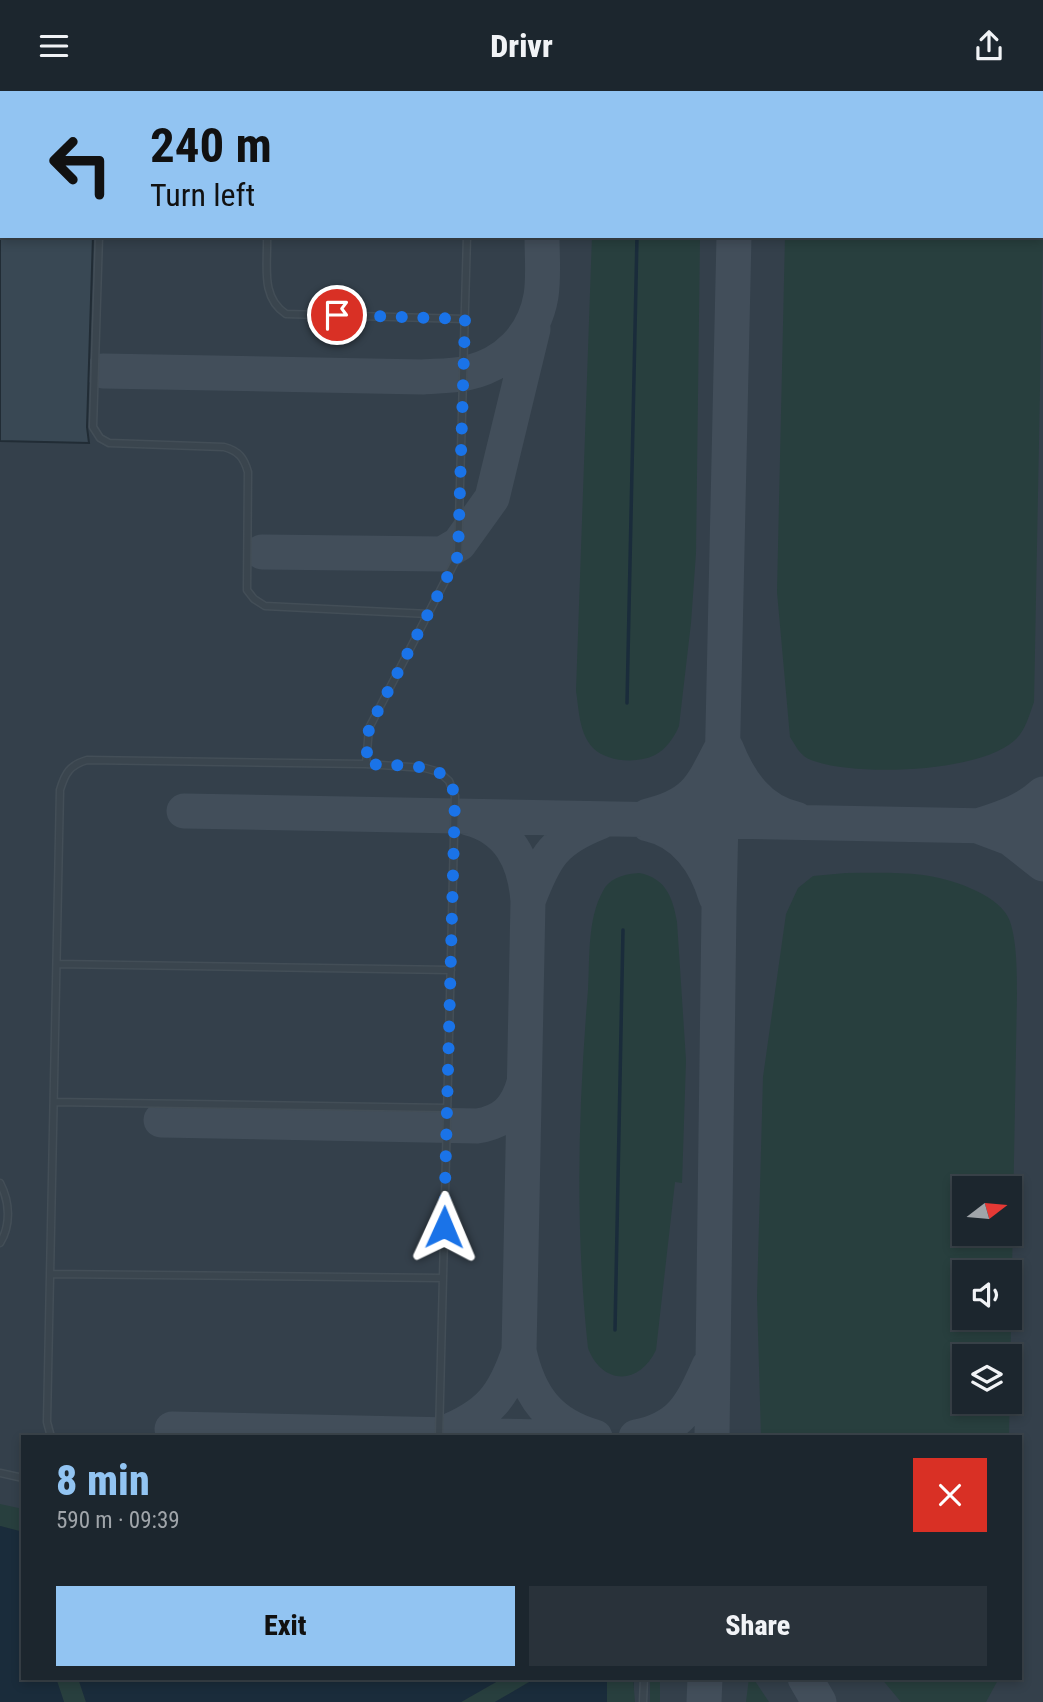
<!DOCTYPE html>
<html lang="en">
<head>
<meta charset="utf-8">
<style>
  :root { --surface:#1c262e; --page:#29323a; --text:#f1f3f6; --muted:#a0a5aa; --line:#3a434a; --accent:#92c4f2 }
  body { margin:0; font-family:"Roboto Condensed",sans-serif; background:var(--page); color:var(--text); height:100vh; display:flex; flex-direction:column; font-size:26px; white-space:nowrap }
  * { box-sizing:border-box; margin:0 }
  p { font-size:23px; color:var(--muted) }
  .icon { flex:none; width:38px; height:38px; fill:none; stroke:currentColor; stroke-width:2; stroke-linecap:round; stroke-linejoin:round }
  .map { position:relative; flex:1; overflow:hidden }
  .side { position:absolute; left:21px; top:1344px; width:1001px; height:245px; display:flex; flex-direction:column; background:var(--surface); border-radius:0px; box-shadow:0 4px 10px #0003,0 0 0 2px var(--line) }
  .side>* { flex:none }
  .top-card { position:absolute; left:0px; top:0px; width:1043px; height:147px; box-shadow:0 4px 10px #0003,0 0 0 2px var(--line); background:#92c4f2; color:#111; overflow:hidden }
  .needle { width:46px; rotate:74deg }
  .tools { position:absolute; left:952px; top:1085px; display:grid; gap:14px }
  .tools a { display:grid; place-items:center; width:70px; height:70px; border-radius:0px; background:var(--surface); box-shadow:0 4px 10px #0003,0 0 0 2px var(--line); font-size:35px }
  .pin { position:absolute; display:grid; place-items:center; width:60px; height:60px; color:#fff; margin:-30px; border:4px solid #fff; border-radius:50%; box-shadow:0 2px 7px #0007 }
  .me { position:absolute; width:77px; margin:-38px; rotate:1deg; stroke-linejoin:round; filter:drop-shadow(0 0 5px #0008) }
  .turn { display:flex; align-items:center; gap:24px; height:147px; padding:0 35px; font-size:32px }
  .turn .icon { width:91px; height:91px; stroke-width:2.5 }
  .turn b { display:block; font-size:49px; line-height:60px }
  .round { display:grid; place-items:center; flex:none; width:74px; height:74px; border-radius:0px; background:var(--page) }
  .headline { display:flex; align-items:center; justify-content:space-between; height:119px; padding:0 35px }
  h1 { font-size:42px; font-weight:800; line-height:52px; color:var(--accent) }
  .button { display:flex; gap:14px; margin-top:auto; padding:14px 35px }
  .button a { flex:1; height:80px; border-radius:0px; background:var(--accent); color:#111; font-size:28px; font-weight:800; line-height:80px; text-align:center }
  .button a+a { background:var(--page); color:var(--text) }
  header { display:flex; justify-content:space-between; align-items:center; height:91px; padding:0 35px; background:var(--surface); font-size:32px; font-weight:800 }
  .map>svg:first-child { display:block }
</style>
</head>
<body>
<header><svg class="icon" aria-label="menu" viewBox="0 0 24 24"><path d="M4 6h16M4 12h16M4 18h16"/></svg>Drivr<svg class="icon" aria-label="share" viewBox="0 0 24 24"><path d="M12 15V3M7 8l5-5 5 5M5 13v7h14v-7"/></svg></header>
<div class="map">
<svg width="1043" height="1611" viewBox="0 0 1043 1611">
  <rect width="100%" height="100%" fill="#26333e"/>
  <path fill="#34404b" fill-rule="evenodd" d="M0,0H1043V1611H633L634,1587H1020V1346H23V1422L0,1417ZM2,2H1041V145H2ZM964,1097H1010V1143H964ZM964,1181H1010V1227H964ZM964,1265H1010V1311H964Z"/>
  <path fill="#283f3e" fill-rule="evenodd" d="M597,0H704V2H597Z
    M788,0H1043V141L1034,611C1029,625 1025,640 1015,649C980,682 854,686 811,669C800,665 796,655 790,646L777,501L785,145H1041V2Z
    M592,145H700L696,462L691,532L679,635C674,647 666,658 655,664C637,673 607,671 593,657C579,642 579,619 576,600Z
    M639,782C666,787 673,807 677,831L686,969L682,1092L675,1091L656,1259C639,1295 602,1294 588,1257C575,1138 578,1019 588,899C590,868 587,828 603,800C610,786 626,783 639,782Z
    M846,782C871,782 898,781 923,784C948,787 996,802 1008,826C1017,844 1017,882 1017,902L1009,1346H761L757,1206L763,986L786,823L798,797L813,785ZM964,1097H1010V1143H964ZM964,1181H1010V1227H964ZM964,1265H1010V1311H964Z
    M0,1413L23,1418V1441L0,1435Z
    M56,1587H78L86,1611H64Z
    M503,1587H536L495,1611H461Z
    M607,1587H633L635,1611H607Z
    M650,1587H660V1611H650Z
    M749,1587H753L769,1611H746Z
    M881,1587H999L986,1611H901Z"/>
  <path fill="#1a2c3b" d="M0,1435L23,1441V1587H56L64,1611H0Z
    M78,1587H503L461,1611H86Z
    M536,1587H607V1611H495Z"/>
  <g fill="none" stroke-linecap="round" stroke-linejoin="round">
    <path stroke="#1a2c3b" stroke-width="3.5" d="M639,2V0
      M627,612L637,145
      M615,1239L623,839"/>
    <path stroke="#424e5a" stroke-width="35" d="M545,2V0
      M737,2V0
      M103,280L423,286C437,285 453,285 467,282C506,273 534,245 541,205C544,186 542,165 542,145
      M262,461L442,463L459,453L492,407L533,238
      M726,657C739,690 759,720 796,728
      M1043,703C1025,720 1002,727 978,735L1010,747L1043,773
      M184,720L1043,736
      M648,725C694,714 701,697 721,658
      M468,727C509,737 525,770 528,810L519,1260C529,1305 549,1333 595,1346
      M648,733C685,741 706,772 716,806
      M528,810C545,765 554,749 600,731
      M161,1029L477,1035C504,1031 517,1017 524,992
      M172,1338L544,1346
      M444,1342C489,1324 504,1305 519,1260
      M636,1346C681,1338 692,1313 709,1275
      M712,1346L719,817L734,145
      M805,1587L819,1611
      M704,1611L705,1587"/>
  </g>
  <path fill="#394854" stroke="#212c35" stroke-width="2" d="M0,145H93L87,336L89,352L0,350Z"/>
  <g fill="none" stroke-linecap="round" stroke-linejoin="round">
    <g stroke="#434e57" stroke-width="9">
      <path id="service" d="M269,2V0
        M471,2V0
        M0,75H2
        M99,145L93,336L100,347L109,352L224,356C239,360 244,367 248,381L247,499L254,508L265,515L429,523
        M267,145C268,174 260,206 286,223L465,228
        M366,673L369,637L458,465L467,145
        M57,873L451,879
        M54,1011L447,1017
        M0,1092C10,1111 11,1134 0,1152
        M50,1183L443,1187
        M51,1346L47,1331L60,699C65,682 70,674 87,669L366,673L425,677L439,681L449,690L455,705L439,1346
        M0,1382L23,1387
        M643,1611L644,1587"/>
    </g>
    <use href="#service" stroke="#3a454e" stroke-width="6"/>
  </g>
  <g fill="none" stroke-linecap="round" stroke-linejoin="round">
    <path stroke="#1a73e8" stroke-width="12" stroke-dasharray="0 21.6" d="M337,224L465,228L458,465L369,637L366,673C388,675 435,671 448,689C452,693 453,700 455,705L444,1136"/>
  </g>
</svg>
<div class="tools">
<a><svg class="needle" viewBox="-14 -14 28 28"><path d="M0-13l5 13h-10z" fill="#e53935"/><path d="M0 13l5-13h-10z" fill="#a0a5aa"/></svg></a>
<a><svg class="icon" aria-label="sound" viewBox="0 0 24 24"><path d="M4 9h4l5-4v14l-5-4H4zM17 9q2 3 0 6"/></svg></a>
<a><svg class="icon" aria-label="layers" viewBox="0 0 24 24"><path d="M12 4l9 5-9 5-9-5zM3 14l9 5 9-5"/></svg></a>
</div>
<div class="pin" style="left:337px;top:224px;background:#d93025"><svg class="icon" aria-label="arrive" viewBox="0 0 24 24"><path d="M6 21V4h12l-3 4 3 4H6"/></svg></div>
<svg class="me" style="left:444px;top:1136px" viewBox="-20 -20 40 40"><path d="M0-17L14 15 0 8-14 15z" fill="#1a73e8" stroke="#fff" stroke-width="4"/></svg>
<div class="top-card">
<div class="turn"><svg class="icon" aria-label="left" viewBox="0 0 24 24"><path d="M17 20v-9H6M10 6l-5 5 5 5"/></svg><div><b>240 m</b>Turn left</div></div>
</div>
<section class="side">
<div class="headline"><div><h1>8 min</h1><p>590 m · 09:39</p></div><a class="round" style="background:#d93025;color:#fff"><svg class="icon" aria-label="close" viewBox="0 0 24 24"><path d="M6 6l12 12M18 6L6 18"/></svg></a></div>
<div class="button"><a>Exit</a><a>Share</a></div>
</section>
</div>
</body>
</html>
